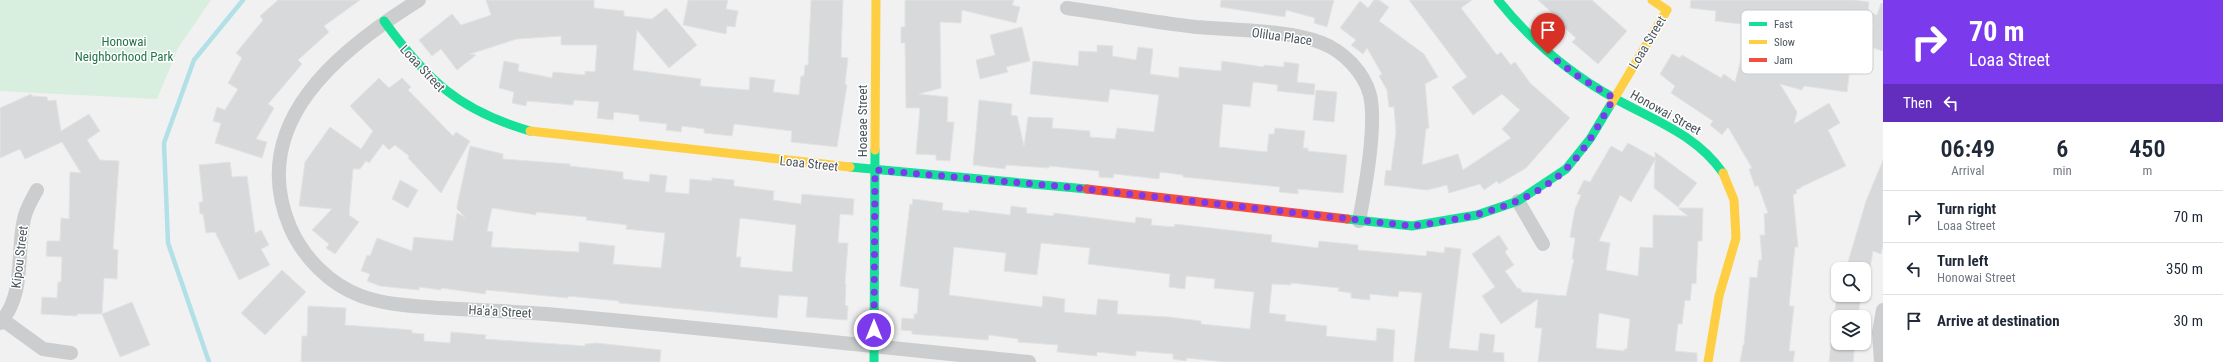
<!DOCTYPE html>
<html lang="en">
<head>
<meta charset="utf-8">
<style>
  :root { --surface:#fff; --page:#f2f2f3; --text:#1f2937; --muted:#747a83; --line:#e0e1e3 }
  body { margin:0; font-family:"Roboto Condensed",sans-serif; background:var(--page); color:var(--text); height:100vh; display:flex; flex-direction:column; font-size:15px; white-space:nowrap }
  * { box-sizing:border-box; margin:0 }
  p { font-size:13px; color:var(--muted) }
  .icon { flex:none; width:22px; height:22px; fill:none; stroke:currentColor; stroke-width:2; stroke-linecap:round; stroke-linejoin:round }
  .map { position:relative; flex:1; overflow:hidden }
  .details { display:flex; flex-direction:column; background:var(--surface); width:340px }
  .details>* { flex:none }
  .top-card { background:#7c3aed; color:#fff; overflow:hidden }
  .buttons { position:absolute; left:1831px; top:262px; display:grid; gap:8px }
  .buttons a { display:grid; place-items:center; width:40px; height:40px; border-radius:8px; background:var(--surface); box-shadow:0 1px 3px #0004; font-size:20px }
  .pin { position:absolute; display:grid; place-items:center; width:34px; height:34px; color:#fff; margin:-41px -17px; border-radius:50% 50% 50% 0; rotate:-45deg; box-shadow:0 0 4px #0007 }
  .pin .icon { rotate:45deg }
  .me { position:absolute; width:44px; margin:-22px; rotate:0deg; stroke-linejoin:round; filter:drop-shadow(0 0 3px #0008) }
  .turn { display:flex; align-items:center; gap:14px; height:84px; padding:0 20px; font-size:18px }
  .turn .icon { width:52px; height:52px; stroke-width:2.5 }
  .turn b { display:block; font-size:28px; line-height:34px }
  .then { display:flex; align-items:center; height:38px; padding:0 20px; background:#0003; gap:8px; font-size:15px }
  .eta { display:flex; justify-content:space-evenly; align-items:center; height:68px; text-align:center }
  .eta b { font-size:24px; font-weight:600; line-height:28px }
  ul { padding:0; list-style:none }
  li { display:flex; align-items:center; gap:12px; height:52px; padding:0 20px; border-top:1px solid var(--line) }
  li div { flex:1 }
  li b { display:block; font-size:15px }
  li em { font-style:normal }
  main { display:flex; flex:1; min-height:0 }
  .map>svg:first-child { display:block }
</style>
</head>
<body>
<main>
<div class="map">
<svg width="1883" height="362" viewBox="0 0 1883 362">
  <rect width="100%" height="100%" fill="#f1f1f1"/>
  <path fill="#d8eedf" d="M0,0H211L178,48L157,99L0,91Z"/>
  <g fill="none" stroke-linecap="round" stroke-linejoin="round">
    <path stroke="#b1e0e7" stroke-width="4.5" d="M209,362L168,243L164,143L194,60L243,0"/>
  </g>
  <path fill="#d7d9da" stroke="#e3e3e4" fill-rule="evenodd" d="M278,0H360L324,26L329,32L298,60L302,64L268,104L274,108L256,139L267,142L262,158L215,143L221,123L213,121L217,107L225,110L238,89L228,83L242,58L236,53L263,20L260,16Z
    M486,0H594V8L624,11V16L652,19L666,8L697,45L669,68L637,30L633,70L701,79L700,86L749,90L750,77L775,80L773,92L799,95L801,76H804L805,65H808L811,0H843L841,57L848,58L845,84L847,85L837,147L791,142L792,131L734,124L732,136L704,133V129L682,126L681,132L666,130L667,124L639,121V115L614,112L613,120L597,118L599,102L574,100L573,105L527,101L526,106L512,103L514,92L499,88L504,61L519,64L518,71L552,78L553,72L585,75V71L595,72L597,45H561V36L517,39L470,54L476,55L457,70L441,49L432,56L419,40L452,14L461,25L491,15Z
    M688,0H728L726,9L738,11L735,27L727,26L726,34L683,25Z
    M905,0H1014L1012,5L1020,7L1016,23L962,10L961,23L940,22L941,88L919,94L948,97L947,122H954L950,161L936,160V155L916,154L920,108H906L905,43H901V27H905Z
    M1221,0H1334L1327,27L1314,23L1315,18L1286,10L1285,17L1220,7Z
    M1374,0H1379L1389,7L1379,21L1424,54L1438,77L1425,84L1429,128L1426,129L1422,165L1458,154L1463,170L1511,138L1502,129L1520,110L1502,94L1473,115L1452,87L1467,77L1409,0H1472L1461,8L1497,55L1501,52L1511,65L1515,62L1530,83L1570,118L1526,168L1499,184L1497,181L1484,190L1480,184L1449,193L1447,185L1427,190L1384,185L1386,170L1391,171L1396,132L1394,107H1389L1387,90L1379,76L1382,74L1367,48L1363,54L1351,45L1356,40L1340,28L1360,1L1368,8Z
    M1538,0H1592L1627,31L1598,64L1572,42L1576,38L1557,21L1559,19Z
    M1691,0H1854L1869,2L1868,12L1877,15L1881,3L1883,4V51L1867,46L1874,25L1827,19L1820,64L1850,68L1847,92L1804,86L1802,90L1780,84L1797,112L1794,124L1829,103L1840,123L1828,130L1846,166L1801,187V188L1796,190L1797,193L1793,195L1798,247H1795L1789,306H1794L1789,351H1795L1793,362H1740L1743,345H1744L1750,277L1757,278L1759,260H1762L1760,235H1765L1764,214L1768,213L1758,185L1755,187L1749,169L1752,168L1728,127L1722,135L1710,125L1713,121L1671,93L1675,86L1660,74L1672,54L1680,58L1682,55L1721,78L1724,74L1735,82L1750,25L1715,21L1716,11L1690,8Z
    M1022,27L1030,61L1006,67L1008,72L980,79L976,60L995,55L990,35Z
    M1097,45L1113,46L1112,56L1136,60L1138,47L1153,49L1150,74L1179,78V67L1221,71L1222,61L1264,67V65L1284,67V62L1299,64L1297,82L1315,84L1314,95L1277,91L1278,85L1253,82L1250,107L1223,104L1219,147L1267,152L1269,134H1274L1275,128L1305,131L1303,148H1308V151L1347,155L1343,193L1298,189V194L1279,192L1280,187L1183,177V175L1160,172L1159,179L1114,174L1113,178L1099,177V171L1049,166V168L1006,165L1005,169L973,165L979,100L1012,104L1011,115L1017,116L1024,146L1028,117L1053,118L1052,128L1090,131V137L1115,139L1117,128L1154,132L1159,95L1110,89L1108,102L1030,94L1033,61L1078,66L1079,51L1097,52Z
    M379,78L389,88L402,78L411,87L408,90L453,136L456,132L470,141L441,193L408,158L409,156L395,145L389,150L383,144L369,163L366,161L360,169H353L349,215L359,222L335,254L326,248L329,244L312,230L332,209L299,206L305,162L330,127L361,149L373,131L350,106Z
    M1316,90L1337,92L1334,122L1313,120Z
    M31,94L32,96L47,97L48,101L56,100L61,131L89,114L100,131L87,140L100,160L119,161L113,249L118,250L117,279L104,278L102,314L132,302L150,345L120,357L102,314H77V316L41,314L42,297L57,298L58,282H61L62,257L46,256L47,241H60L61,218L69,219L70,172L81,173L62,142L25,159L20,149L0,158V108Z
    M1628,143L1655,158V152L1697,183L1678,207L1654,188L1655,160L1631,202L1620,195L1599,241L1610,243L1606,270L1638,276L1640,247L1653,248V215L1688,216L1678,208H1703L1702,241H1698L1696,284L1692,283L1690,301L1685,300L1682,324H1678L1675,351L1697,353V362H1538L1542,328H1535L1538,299L1501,324L1482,296L1495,287L1472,254L1499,235L1508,249L1505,252L1514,265L1505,271L1518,289L1520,288L1522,292L1566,296L1574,259H1572L1575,238L1570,237L1575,209L1581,195L1577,194L1584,180L1590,182L1611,146L1622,152ZM1599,313L1630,319L1627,349H1624V351L1596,348Z
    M470,146L503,154V159L570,164V166L623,172V179L649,182L650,174L667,176L665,192L689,194L690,179L712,181V178L734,180V186L774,191L773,200L801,204L802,194L854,199L853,215L840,214L838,243H848L845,284L846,285L845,305L848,306L847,320L806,317L808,297L779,295L777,318L619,303V301L568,296V298L486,290L485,294L441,288V290L419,287V290L380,286L367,281L370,274L361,271L367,255L370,256L377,238L412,251L414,237L453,241L457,213L465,217L457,209V206ZM492,208L536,215V212L587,217L586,220L627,225L626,229L665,233L661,268L613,264L615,246L579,242V252L491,247L493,232L487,231ZM740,218L796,225L792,272L740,267L741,257H736Z
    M1883,160V246L1881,254L1873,251L1870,269H1846L1866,201Z
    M230,162L232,177L247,176L255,233L261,230L269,245L261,249L270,265L239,280L215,232L206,233L203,214H200L199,202H203L199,165Z
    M400,180L418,190L408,208L392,199Z
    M913,199L943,203L942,210L969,213V210L1010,215L1011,206L1027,208L1026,213L1053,216L1054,213L1135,223L1136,217L1152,219L1151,225L1174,227L1175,224L1272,235L1271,242L1318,248L1319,241L1358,245V250L1426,256L1427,251L1444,253L1445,247L1461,249L1449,348L1478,351L1480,333L1495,335L1493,352L1504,353V362H1414L1422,293L1399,291L1398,297L1370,294V300L1351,298V293L1338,291L1339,288L1291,283V285L1272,284L1269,313L1286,315L1285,321L1327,326L1326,336L1376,341L1377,328L1395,330L1393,362H1225L1187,358L1186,361L1173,359V354L1136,351V356L1097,352V356L1057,352L1058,345L1018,342V339L989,335L988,340L912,334V331L901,330L902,318L914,319V314H917L919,289L900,286L910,204L912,205ZM1041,243L1090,248L1088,264L1170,274L1169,287L1185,289L1186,276L1215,279L1214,288L1254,292L1250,329L1201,324V321L1169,317L1117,314L1118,301L1098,299L1096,315L1064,312L1065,299L1043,296L1042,307L949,295L954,247L1006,253L1004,271L1037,275Z
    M282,270L306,292L265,335L241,313Z
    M1837,295H1861L1858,317H1834Z
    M308,306L346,308L345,325L412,330V333L424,334V341L450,343L451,332L486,335L485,339L585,346V344L597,343L661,350L660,362H301L302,336H307Z
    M1831,343H1855L1853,362H1829Z"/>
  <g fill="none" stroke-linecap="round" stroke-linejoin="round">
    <path stroke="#cbcdcf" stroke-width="14" d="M419,0C340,49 246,123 290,227C303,257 329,284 361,296C386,305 413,306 439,308C475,310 510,311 546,314C707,328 868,346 1029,362
      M1067,8C1110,14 1153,22 1196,27C1233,30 1289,30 1322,43C1343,51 1364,72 1370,95C1377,126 1365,189 1359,221
      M1518,201L1543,244
      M3,320L43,349L71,353
      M0,323C26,294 16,253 24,219C26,209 32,199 37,190
      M1881,362L1879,332L1883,310"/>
    <path stroke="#16e098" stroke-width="9" d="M1498,0C1530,40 1569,73 1614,98C1653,120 1696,134 1723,173
      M384,21C427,80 458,110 530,131
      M850,167L1087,189
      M1347,219L1412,226L1477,215L1518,201L1566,169L1590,139L1611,104
      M874,362L875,150"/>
    <path stroke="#ffcf43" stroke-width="9" d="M1611,104L1667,10L1652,0
      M530,131L850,167
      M875,150L876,0
      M1708,362L1719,296L1736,238L1734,200L1723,173"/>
    <path stroke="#f24e42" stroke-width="9" d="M1087,189L1347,219"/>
  </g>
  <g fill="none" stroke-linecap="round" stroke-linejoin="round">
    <path stroke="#7c3aed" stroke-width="7" stroke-dasharray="0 12.6" d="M874,330L875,170L1068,187L1412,226C1466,219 1526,208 1566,169C1587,149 1600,122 1614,98L1579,77L1548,54"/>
  </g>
  <g text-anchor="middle" stroke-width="3" stroke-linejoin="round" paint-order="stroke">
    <g font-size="13" fill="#4a555c" stroke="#fff">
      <text transform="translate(1282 36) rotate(8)" y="5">Olilua Place</text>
      <text transform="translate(1647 42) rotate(-59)" y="5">Loaa Street</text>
      <text transform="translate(423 68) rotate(47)" y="5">Loaa Street</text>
      <text transform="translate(1666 112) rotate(29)" y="5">Honowai Street</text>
      <text transform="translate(862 121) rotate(-90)" y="5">Hoaeae Street</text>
      <text transform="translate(809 163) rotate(6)" y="5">Loaa Street</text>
      <text transform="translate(19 257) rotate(-83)" y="5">Kipou Street</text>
      <text transform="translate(500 311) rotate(3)" y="5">Ha'a'a Street</text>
    </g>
    <g font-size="13" fill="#227645" stroke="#fff">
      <text x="124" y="46">Honowai<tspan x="124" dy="15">Neighborhood Park</tspan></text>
    </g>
  </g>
  <rect x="1741" y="10" width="132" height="64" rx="6" fill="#fff" stroke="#c9ccce" stroke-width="1"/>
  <rect x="1749" y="22" width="18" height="4" fill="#16e098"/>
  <rect x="1749" y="40" width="18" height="4" fill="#ffcf43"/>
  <rect x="1749" y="58" width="18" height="4" fill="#f24e42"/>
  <g font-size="11" fill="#4a555c">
    <text x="1774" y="28">Fast</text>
    <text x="1774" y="46">Slow</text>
    <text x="1774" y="64">Jam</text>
  </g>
</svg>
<div class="buttons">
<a><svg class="icon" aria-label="search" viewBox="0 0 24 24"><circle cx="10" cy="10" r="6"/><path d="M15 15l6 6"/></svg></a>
<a><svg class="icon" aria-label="layers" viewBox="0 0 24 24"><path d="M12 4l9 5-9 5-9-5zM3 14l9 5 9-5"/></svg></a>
</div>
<div class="pin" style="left:1548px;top:54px;background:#d93025"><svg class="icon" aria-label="arrive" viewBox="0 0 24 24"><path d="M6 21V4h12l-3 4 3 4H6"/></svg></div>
<svg class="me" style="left:874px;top:330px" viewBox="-20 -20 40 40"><circle r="17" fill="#7c3aed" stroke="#fff" stroke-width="3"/><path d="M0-11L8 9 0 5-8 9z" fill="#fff"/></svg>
</div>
<section class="details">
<div class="top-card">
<div class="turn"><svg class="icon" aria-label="right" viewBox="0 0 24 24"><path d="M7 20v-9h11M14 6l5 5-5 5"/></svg><div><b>70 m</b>Loaa Street</div></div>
<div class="then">Then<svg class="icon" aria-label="left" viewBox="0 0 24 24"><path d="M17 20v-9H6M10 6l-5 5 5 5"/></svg></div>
</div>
<div class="eta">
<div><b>06:49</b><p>Arrival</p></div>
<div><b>6</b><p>min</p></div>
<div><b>450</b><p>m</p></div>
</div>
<ul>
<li><svg class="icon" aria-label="right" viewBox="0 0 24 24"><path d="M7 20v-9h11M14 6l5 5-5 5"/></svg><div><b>Turn right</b><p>Loaa Street</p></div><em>70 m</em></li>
<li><svg class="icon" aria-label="left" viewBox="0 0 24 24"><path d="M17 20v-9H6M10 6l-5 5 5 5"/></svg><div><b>Turn left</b><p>Honowai Street</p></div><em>350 m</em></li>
<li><svg class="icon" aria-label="arrive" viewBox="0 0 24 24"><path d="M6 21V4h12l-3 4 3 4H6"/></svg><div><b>Arrive at destination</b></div><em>30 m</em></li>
</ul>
</section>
</main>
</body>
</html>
